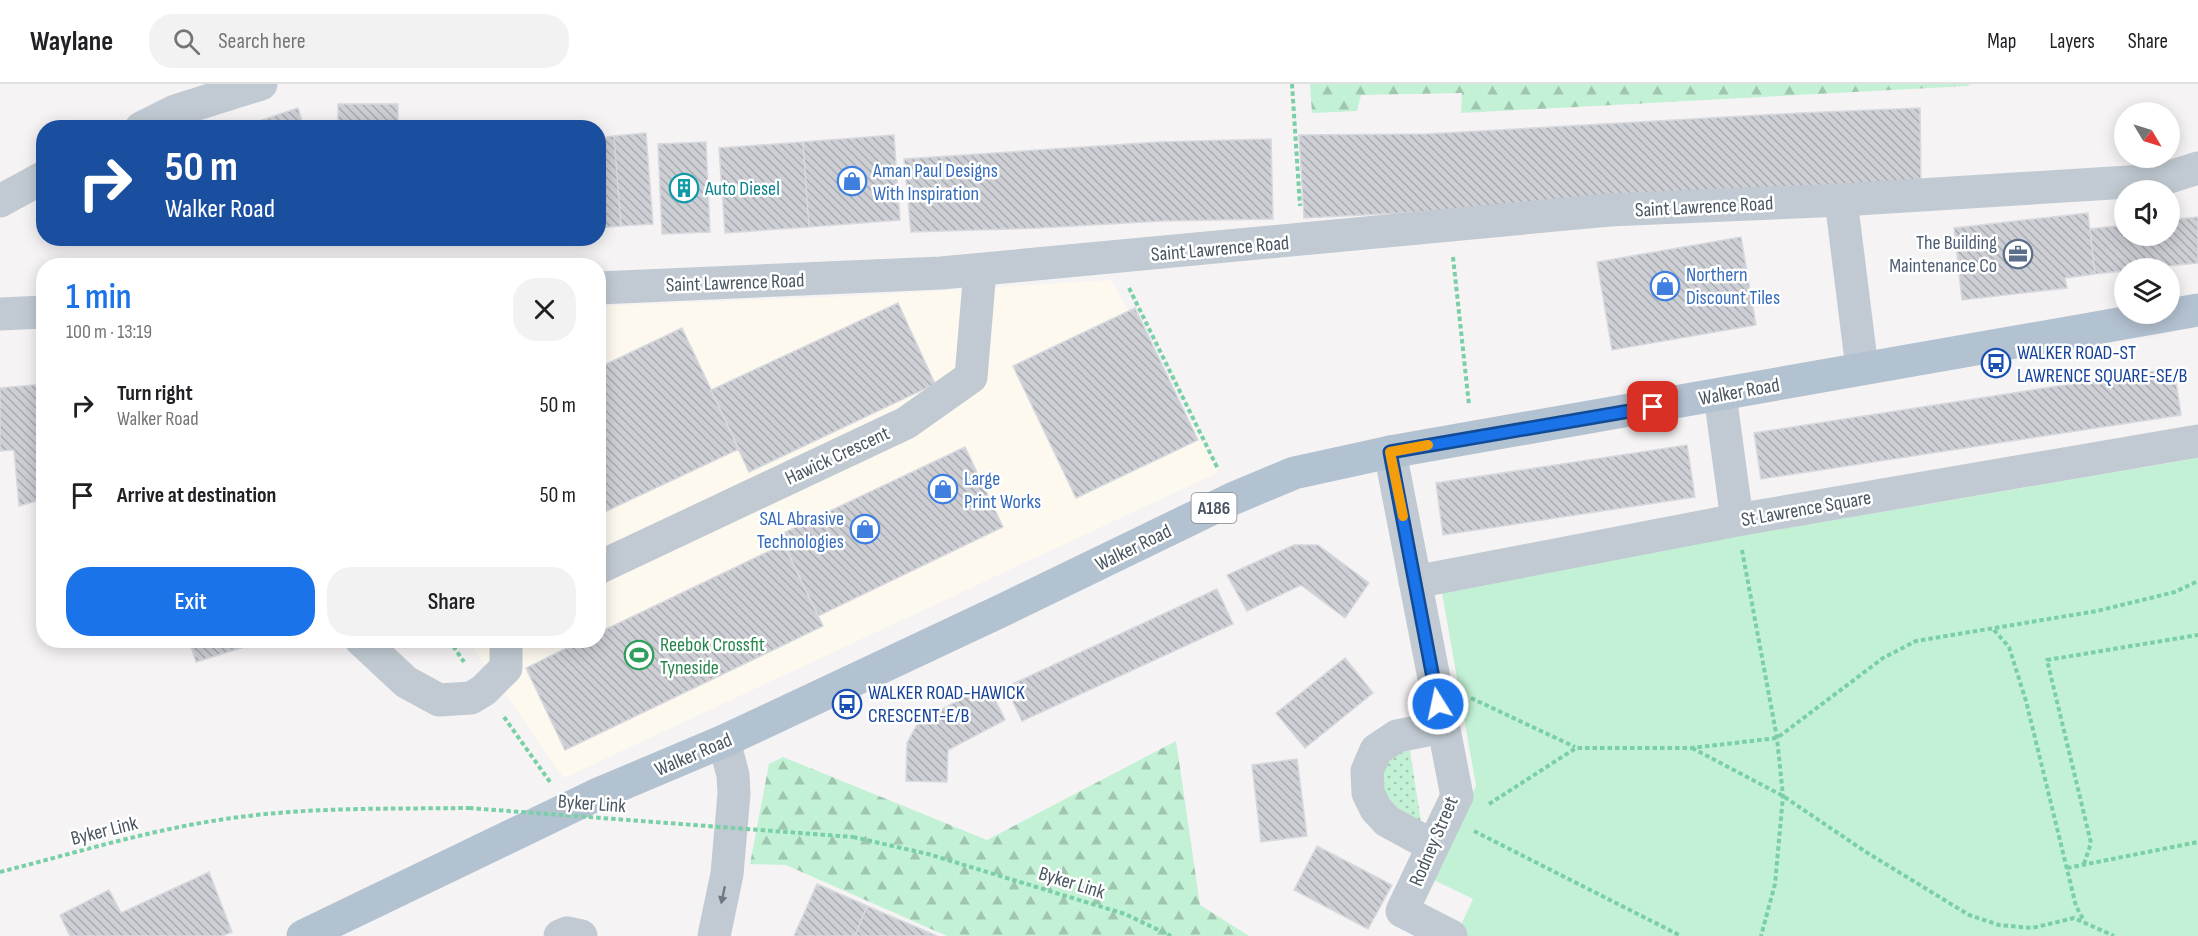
<!DOCTYPE html>
<html lang="en">
<head>
<meta charset="utf-8">
<style>
  :root { --surface:#fff; --page:#f2f2f2; --text:#202124; --muted:#757577; --line:#e0e0e0; --accent:#1a73e8 }
  body { margin:0; font-family:"Sofia Sans Condensed",sans-serif; background:var(--page); color:var(--text); height:100vh; display:flex; flex-direction:column; font-size:22px; white-space:nowrap }
  * { box-sizing:border-box; margin:0 }
  p { font-size:20px; color:var(--muted) }
  .icon { flex:none; width:33px; height:33px; fill:none; stroke:currentColor; stroke-width:2; stroke-linecap:round; stroke-linejoin:round }
  .map { position:relative; flex:1; overflow:hidden }
  .drawer { position:absolute; left:36px; top:174px; width:570px; height:390px; display:flex; flex-direction:column; background:var(--surface); border-radius:24px; box-shadow:0 3px 15px #0003 }
  .drawer>* { flex:none }
  .hud { position:absolute; left:36px; top:36px; width:570px; height:126px; border-radius:24px; box-shadow:0 3px 15px #0003; background:#1a4fa0; color:#fff; overflow:hidden }
  .needle { width:39px; rotate:128deg }
  .tools { position:absolute; left:2114px; top:18px; display:grid; gap:12px }
  .tools a { display:grid; place-items:center; width:66px; height:66px; border-radius:50%; background:var(--surface); box-shadow:0 3px 15px #0003; font-size:30px }
  .pin { position:absolute; display:grid; place-items:center; width:51px; height:51px; color:#fff; margin:-26px; border-radius:12px; box-shadow:0 3px 9px #0006 }
  .me { position:absolute; width:66px; margin:-33px; rotate:350deg; stroke-linejoin:round; filter:drop-shadow(0 0 4px #0008) }
  .turn { display:flex; align-items:center; gap:21px; height:126px; padding:0 30px; font-size:27px }
  .turn .icon { width:78px; height:78px; stroke-width:2.5 }
  .turn b { display:block; font-size:42px; line-height:51px }
  .round { display:grid; place-items:center; flex:none; width:63px; height:63px; border-radius:24px; background:var(--page) }
  .headline { display:flex; align-items:center; justify-content:space-between; height:102px; padding:0 30px }
  h1 { font-size:36px; font-weight:600; line-height:45px; color:var(--accent) }
  .primary-button { display:flex; gap:12px; margin-top:auto; padding:12px 30px }
  .primary-button a { flex:1; height:69px; border-radius:24px; background:var(--accent); color:#fff; font-size:24px; font-weight:600; line-height:69px; text-align:center }
  .primary-button a+a { background:var(--page); color:var(--text) }
  ul { padding:0; list-style:none }
  li { display:flex; align-items:center; gap:18px; height:90px; padding:0 30px }
  li div { flex:1 }
  li b { display:block; font-size:22px }
  li em { font-style:normal }
  header { display:flex; align-items:center; gap:36px; box-sizing:border-box; height:84px; padding:0 30px; background:var(--surface); border-bottom:2px solid var(--line) }
  header strong { font-size:28px }
  nav { display:flex; gap:33px; margin-inline-start:auto; font-size:21px }
  .search { width:420px; height:54px; background:var(--page); display:flex; align-items:center; gap:15px; box-sizing:border-box; padding:0 21px; border-radius:24px; color:var(--muted); font-size:22px }
  .map>svg:first-child { display:block }
</style>
</head>
<body>
<header>
<strong>Waylane</strong>
<div class="search"><svg class="icon" aria-label="search" viewBox="0 0 24 24"><circle cx="10" cy="10" r="6"/><path d="M15 15l6 6"/></svg>Search here</div>
<nav><a>Map</a><a>Layers</a><a>Share</a></nav>
</header>
<div class="map">
<svg width="2198" height="852" viewBox="0 0 2198 852">
  <defs>
    <pattern id="grass-dots" width="8" height="8" patternUnits="userSpaceOnUse" patternTransform="scale(1.5)"><rect width="8" height="8" fill="#c3f1d5"/><path d="M2 2h.1M6 6h.1" fill="none" stroke="#a0c6b0" stroke-width="1.8" stroke-linecap="round"/></pattern>
    <pattern id="forest-firs" width="22" height="20" patternUnits="userSpaceOnUse" patternTransform="scale(1.5)"><rect width="22" height="20" fill="#c3f1d5"/><path d="M5 1l3.5 6h-7zM16 11l3.5 6h-7z" fill="#a0c6b0"/></pattern>
    <pattern id="building-back-hatch" width="6" height="6" patternUnits="userSpaceOnUse" patternTransform="scale(1.5)"><rect width="6" height="6" fill="#cdcfd5"/><path d="M-1 5l2 2M0 0l6 6M5-1l2 2" fill="none" stroke="#a8abb0"/></pattern>
  </defs>
  <rect width="100%" height="100%" fill="#f5f3f3"/>
  <path fill="#fdf9ef" d="M1111,196L1219,388L564,694L468,557L598,556L599,222L852,212Z"/>
  <path fill="url(#grass-dots)" d="M1409,660L1421,738L1388,728L1377,682Z"/>
  <path fill="url(#forest-firs)" d="M1310,0H1972L1967,2L1461,29L1462,9L1361,11L1357,27L1312,29Z
    M1176,657L1200,821L1249,852H947L786,781L750,780L769,680L783,673L987,756Z"/>
  <path fill="#c3f1d5" d="M2198,374V852H1456L1473,815L1434,796L1476,702L1441,503Z"/>
  <path fill="url(#building-back-hatch)" stroke="#d7d9de" stroke-width="1.5" d="M338,20H398V44H338Z
    M298,24L304,44H239Z
    M1920,24L1921,103L1304,134L1299,51L1426,50L1800,29Z
    M646,49L653,140L621,142L614,52Z
    M894,51L900,136L809,143L803,58Z
    M614,52L621,142L598,144V54Z
    M1271,55L1273,135L1162,137L1039,144L911,148L904,75L1159,58Z
    M706,58L710,148L662,150L658,60Z
    M803,58L809,143L725,149L719,64Z
    M2088,129L2095,190L2065,194L2067,204L1962,216L1954,144Z
    M2198,133V179L2147,184H2124V187L2095,190L2090,145L2124,141V152H2169V136Z
    M1741,153L1756,241L1612,266L1597,178Z
    M898,219L935,300L749,388L711,306Z
    M1135,224L1198,356L1076,414L1013,282Z
    M682,244L739,365L598,431V284Z
    M2174,284L2181,331L1761,395L1754,349Z
    M44,300V415L19,422L14,366L0,367V304Z
    M1687,361L1695,413L1443,451L1436,399Z
    M965,363L1003,443L818,532L779,451Z
    M784,460L823,542L565,666L526,584L583,556H598V549Z
    M1294,461H1318L1369,499L1345,534L1301,501L1247,527L1227,491Z
    M1217,505L1233,540L1022,637L1006,603Z
    M189,556H267L196,578Z
    M1345,574L1373,609L1305,664L1276,629Z
    M988,601L1005,636L948,666L947,698L906,697L907,659L919,637Z
    M1297,675L1307,752L1261,758L1252,681Z
    M1317,762L1392,801L1368,845L1294,806Z
    M209,788L232,848L222,852H70L60,831L109,806L121,829Z
    M817,800L867,822L855,852H794Z
    M867,822L937,852H855Z"/>
  <g fill="none" stroke-linecap="round" stroke-linejoin="round">
    <path stroke="#7ad0a6" stroke-width="4" stroke-dasharray="4.5 3" stroke-linecap="butt" d="M1292,0L1300,122
      M1453,173L1469,321
      M1129,204L1218,385
      M1742,466L1777,654L1783,712L1775,800L1761,852
      M1994,546L2009,563L2026,617L2076,822L2084,837
      M449,556L464,578
      M1471,614L1575,663
      M504,633L550,698
      M1692,664L1783,712L1866,768L1969,831L1999,841L2032,844L2074,834L2114,852
      M1489,720L1576,664H1691L1777,654L1883,574L1916,557L2097,527L2175,508L2198,497
      M1474,747L1681,852
      M853,753L928,770L1125,830L1171,852
      M2084,780L2091,759L2047,576L2198,551
      M2067,784L2198,758
      M0,788C79,768 159,743 240,733C316,723 393,725 469,724"/>
    <path stroke="#c1cad2" stroke-width="33" d="M141,44L175,27L261,0
      M1841,116L2160,96L2198,84
      M0,117L44,93
      M598,204L941,189L1609,126L1841,116L1862,284
      M0,230L44,228
      M1720,311L1737,436
      M1390,368L1457,712L1402,827L1451,852
      M598,484L906,339L971,293L980,186
      M1415,498L1737,436L2198,357
      M361,556L406,598L439,616L471,614L484,606L506,584V556
      M1433,762L1387,737L1376,725L1368,709L1367,687L1376,666L1397,652L1442,643
      M560,852L567,849L581,852
      M714,852L727,790L734,710L733,691L724,657"/>
    <path stroke="#b3c2d1" stroke-width="33" d="M303,852L596,711L724,657L1005,525L1232,415L1294,389L1390,368L2198,226"/>
    <path stroke="#7ad0a6" stroke-width="4" stroke-dasharray="4.5 3" stroke-linecap="butt" d="M469,724L853,753"/>
  </g>
  <defs><path id="oneway-solid" d="M-6-.8H1V-3.2L6.5 0L1 3.2V.8H-6Z" transform="scale(1.5)"/></defs>
  <use fill="#6e7983" href="#oneway-solid" transform="translate(723 811) rotate(102)"/>
  <g fill="none" stroke-linecap="round" stroke-linejoin="round">
    <g stroke="#114b97" stroke-width="15">
      <path id="route" d="M1438,620L1390,368L1653,323"/>
    </g>
    <use href="#route" stroke="#1a73e8" stroke-width="10"/>
    <path stroke="#f59e0b" stroke-width="10" d="M1403,432L1390,368L1428,361"/>
  </g>
  <defs>
    <g id="shop-ring" transform="scale(1.5)"><circle r="9.5" fill="#fff" stroke="#3f7fe0" stroke-width="1.5"/><path d="M-5-2.5h2.3a2.7 3.5 0 0 1 5.4 0H5L5.5 6h-11ZM-1.5-2.5h3a1.5 2.3 0 0 0-3 0Z" fill="#3f7fe0"/></g>
    <g id="building-ring" transform="scale(1.5)"><circle r="9.5" fill="#fff" stroke="#0f9aa8" stroke-width="1.5"/><path d="M-4-6H4V6H1V3H-1V6H-4ZM-2.5-4.3h1.7v1.8h-1.7ZM.8-4.3h1.7v1.8H.8ZM-2.5-1h1.7V.8h-1.7ZM.8-1h1.7V.8H.8Z" fill="#0f9aa8"/></g>
    <g id="office-ring" transform="scale(1.5)"><circle r="9.5" fill="#fff" stroke="#5c6f8a" stroke-width="1.5"/><path d="M-6-3h4V-5.5h4V-3h4V5H-6ZM-1-4.5V-3h2v-1.5ZM-6 0V1H6V0Z" fill="#5c6f8a"/></g>
    <g id="bus-ring" transform="scale(1.5)"><circle r="9.5" fill="#fff" stroke="#1a4fb4" stroke-width="1.5"/><path d="M-5-6H5V4H4V6H2V4H-2V6H-4V4H-5ZM-3.5-4V0h7V-4ZM-3.5 1.2v1.5H-2V1.2ZM2 1.2v1.5H3.5V1.2Z" fill="#1a4fb4"/></g>
    <g id="stadium-ring" transform="scale(1.5)"><circle r="9.5" fill="#fff" stroke="#2e9e5b" stroke-width="1.5"/><path d="M0-5a6.5 5 0 1 0 0 10a6.5 5 0 1 0 0-10ZM-3.5-1.8h7v3.6h-7Z" fill="#2e9e5b"/></g>
  </defs>
  <g fill-rule="evenodd">
    <use href="#shop-ring" x="852" y="97"/>
    <use href="#building-ring" x="684" y="104"/>
    <use href="#office-ring" x="2018" y="170"/>
    <use href="#shop-ring" x="1665" y="202"/>
    <use href="#bus-ring" x="1996" y="279"/>
    <use href="#shop-ring" x="943" y="405"/>
    <use href="#shop-ring" x="865" y="445"/>
    <use href="#stadium-ring" x="639" y="571"/>
    <use href="#bus-ring" x="847" y="620"/>
  </g>
  <g text-anchor="middle" stroke-width="5" stroke-linejoin="round" paint-order="stroke">
    <rect fill="#fff" stroke="#808990" stroke-width="1.5" x="1191.5" y="409" width="45" height="30" rx="4.5"/>
    <g font-size="18" font-weight="bold" fill="#4a5661">
      <text x="1214" y="430">A186</text>
    </g>
    <g font-size="20" fill="#366cbe" stroke="#fff" text-anchor="start">
      <text x="873" y="93">Aman Paul Designs<tspan x="873" dy="23">With Inspiration</tspan></text>
      <text x="1686" y="197">Northern<tspan x="1686" dy="23">Discount Tiles</tspan></text>
      <text x="964" y="401">Large<tspan x="964" dy="23">Print Works</tspan></text>
      <text x="844" y="441" text-anchor="end">SAL Abrasive<tspan x="844" dy="23">Technologies</tspan></text>
    </g>
    <g font-size="20" fill="#0d838f" stroke="#fff" text-anchor="start">
      <text x="705" y="111">Auto Diesel</text>
    </g>
    <g font-size="20" fill="#4a5661" stroke="#fff">
      <text transform="translate(1704 122) rotate(-3)" y="7">Saint Lawrence Road</text>
      <text transform="translate(1220 164) rotate(-5)" y="7">Saint Lawrence Road</text>
      <text transform="translate(735 198) rotate(-2)" y="7">Saint Lawrence Road</text>
      <text transform="translate(1739 307) rotate(-10)" y="7">Walker Road</text>
      <text transform="translate(837 371) rotate(-25)" y="7">Hawick Crescent</text>
      <text transform="translate(1806 424) rotate(-10)" y="7">St Lawrence Square</text>
      <text transform="translate(1133 463) rotate(-26)" y="7">Walker Road</text>
      <text transform="translate(693 670) rotate(-23)" y="7">Walker Road</text>
      <text transform="translate(592 719) rotate(4)" y="7">Byker Link</text>
      <text transform="translate(104 746) rotate(-14)" y="7">Byker Link</text>
      <text transform="translate(1433 757) rotate(-67)" y="7">Rodney Street</text>
      <text transform="translate(1072 798) rotate(17)" y="7">Byker Link</text>
    </g>
    <g font-size="20" fill="#4e5e75" stroke="#fff" text-anchor="end">
      <text x="1997" y="165">The Building<tspan x="1997" dy="23">Maintenance Co</tspan></text>
    </g>
    <g font-size="20" fill="#164399" stroke="#fff" text-anchor="start">
      <text x="2017" y="275">WALKER ROAD-ST<tspan x="2017" dy="23">LAWRENCE SQUARE-SE/B</tspan></text>
      <text x="868" y="615">WALKER ROAD-HAWICK<tspan x="868" dy="23">CRESCENT-E/B</tspan></text>
    </g>
    <g font-size="20" fill="#27864d" stroke="#fff" text-anchor="start">
      <text x="660" y="567">Reebok Crossfit<tspan x="660" dy="23">Tyneside</tspan></text>
    </g>
  </g>
</svg>
<div class="tools">
<a><svg class="needle" viewBox="-14 -14 28 28"><path d="M0-13l5 13h-10z" fill="#e53935"/><path d="M0 13l5-13h-10z" fill="#757577"/></svg></a>
<a><svg class="icon" aria-label="sound" viewBox="0 0 24 24"><path d="M4 9h4l5-4v14l-5-4H4zM17 9q2 3 0 6"/></svg></a>
<a><svg class="icon" aria-label="layers" viewBox="0 0 24 24"><path d="M12 4l9 5-9 5-9-5zM3 14l9 5 9-5"/></svg></a>
</div>
<div class="pin" style="left:1653px;top:323px;background:#d93025"><svg class="icon" aria-label="arrive" viewBox="0 0 24 24"><path d="M6 21V4h12l-3 4 3 4H6"/></svg></div>
<svg class="me" style="left:1438px;top:620px" viewBox="-20 -20 40 40"><circle r="17" fill="#1a73e8" stroke="#fff" stroke-width="3"/><path d="M0-11L8 9 0 5-8 9z" fill="#fff"/></svg>
<div class="hud">
<div class="turn"><svg class="icon" aria-label="right" viewBox="0 0 24 24"><path d="M7 20v-9h11M14 6l5 5-5 5"/></svg><div><b>50 m</b>Walker Road</div></div>
</div>
<section class="drawer">
<div class="headline"><div><h1>1 min</h1><p>100 m · 13:19</p></div><a class="round"><svg class="icon" aria-label="close" viewBox="0 0 24 24"><path d="M6 6l12 12M18 6L6 18"/></svg></a></div>
<ul>
<li><svg class="icon" aria-label="right" viewBox="0 0 24 24"><path d="M7 20v-9h11M14 6l5 5-5 5"/></svg><div><b>Turn right</b><p>Walker Road</p></div><em>50 m</em></li>
<li><svg class="icon" aria-label="arrive" viewBox="0 0 24 24"><path d="M6 21V4h12l-3 4 3 4H6"/></svg><div><b>Arrive at destination</b></div><em>50 m</em></li>
</ul>
<div class="primary-button"><a>Exit</a><a>Share</a></div>
</section>
</div>
</body>
</html>
